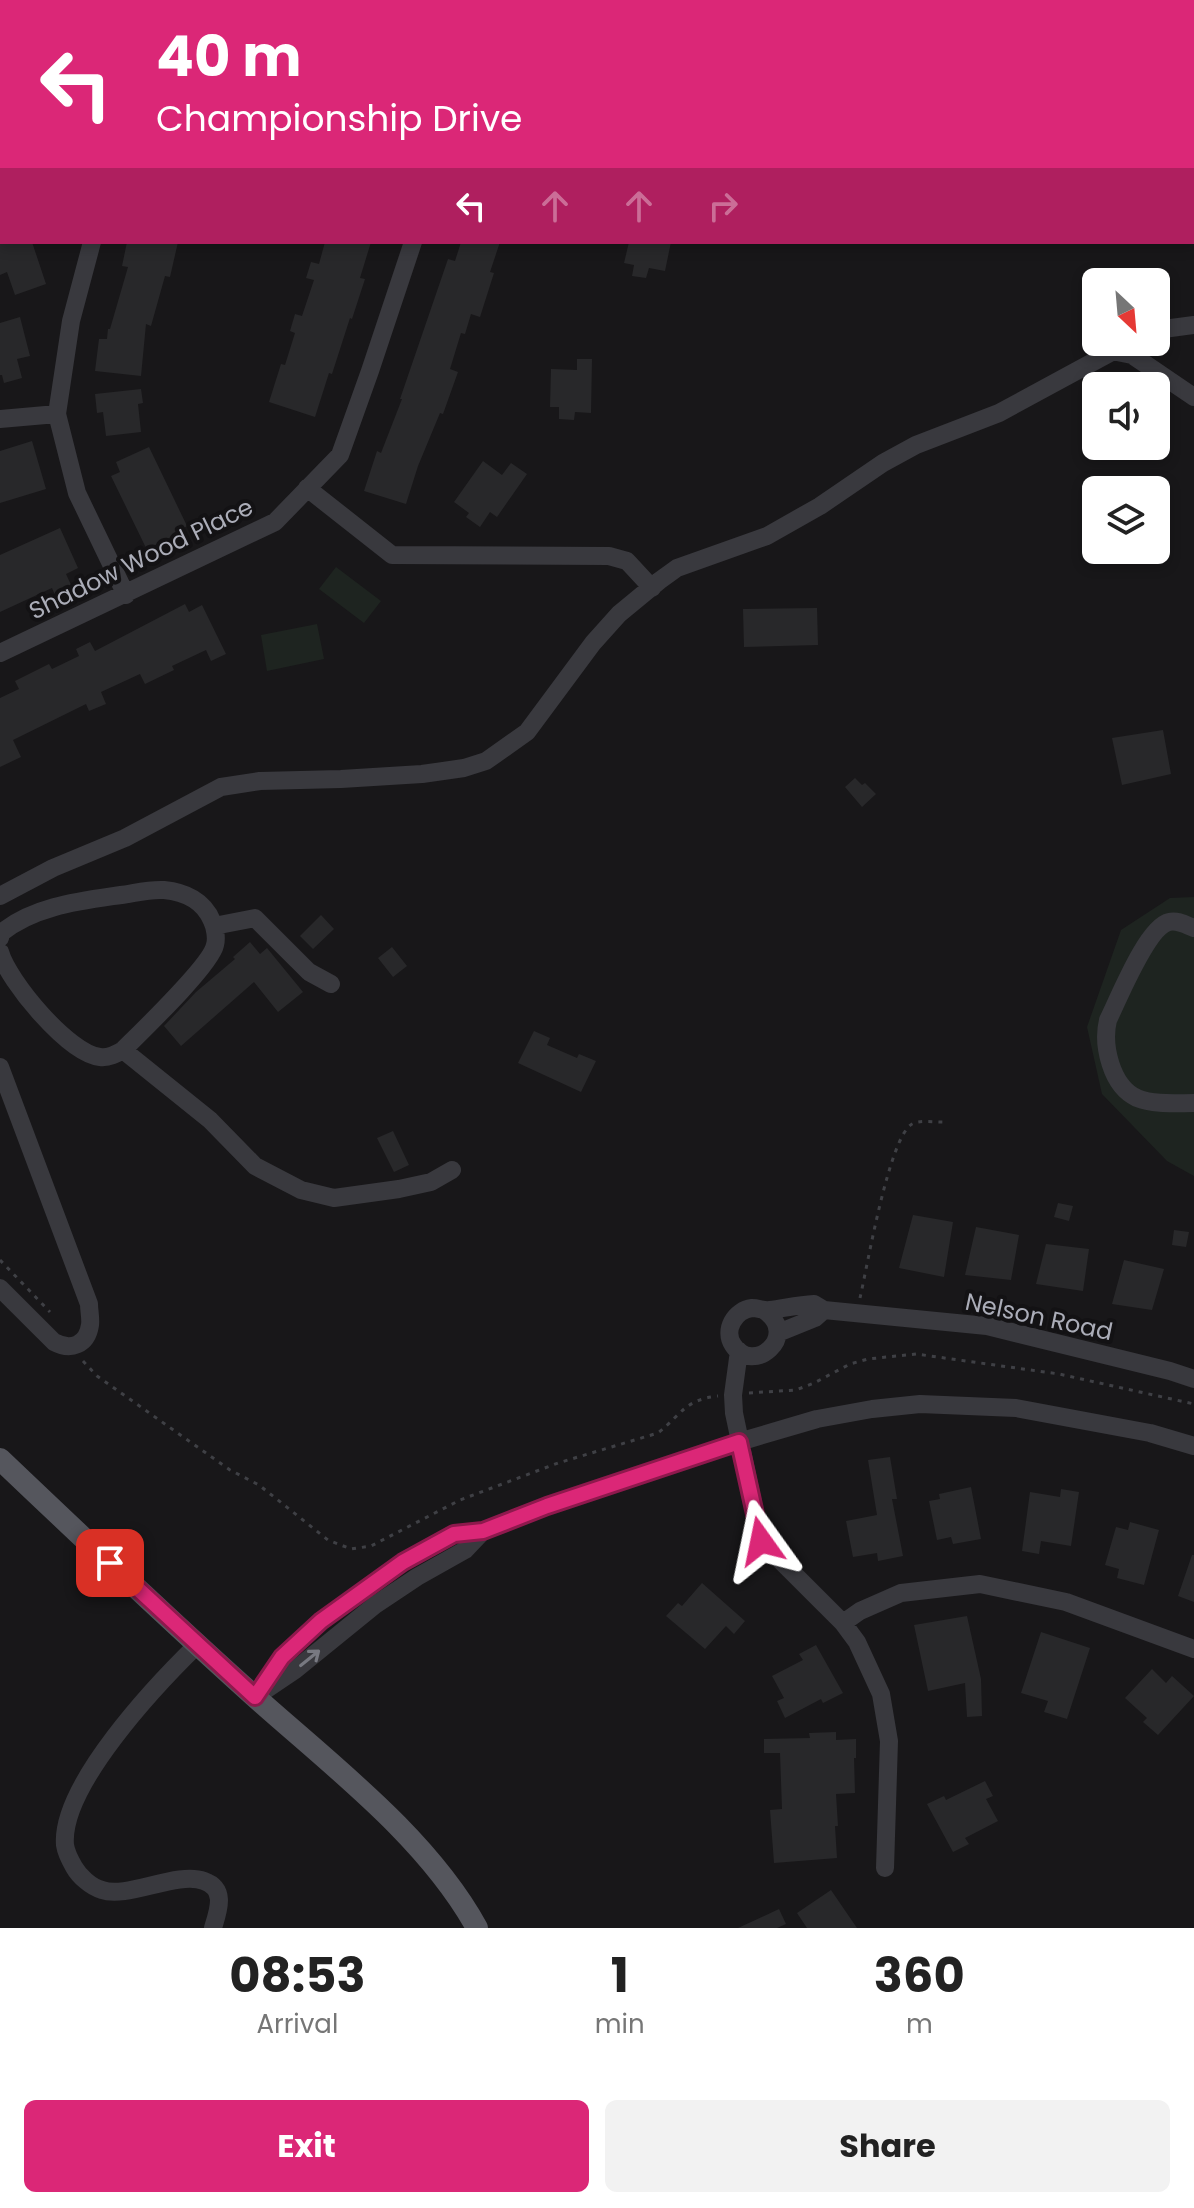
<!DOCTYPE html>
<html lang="en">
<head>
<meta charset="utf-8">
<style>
  :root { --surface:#fff; --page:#f2f2f2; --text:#222; --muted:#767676; --accent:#db2777 }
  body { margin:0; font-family:Poppins,sans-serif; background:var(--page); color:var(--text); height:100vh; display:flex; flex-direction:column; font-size:30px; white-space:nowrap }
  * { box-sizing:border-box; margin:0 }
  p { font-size:26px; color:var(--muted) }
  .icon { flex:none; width:44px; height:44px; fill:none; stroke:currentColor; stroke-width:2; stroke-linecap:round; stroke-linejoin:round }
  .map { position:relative; height:1928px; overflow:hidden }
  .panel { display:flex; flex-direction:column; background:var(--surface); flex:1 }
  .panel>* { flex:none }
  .top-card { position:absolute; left:0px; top:0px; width:1194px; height:244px; box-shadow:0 4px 12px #0003; background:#db2777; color:#fff; overflow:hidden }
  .needle { width:52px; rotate:154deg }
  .buttons { position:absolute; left:1082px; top:268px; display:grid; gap:16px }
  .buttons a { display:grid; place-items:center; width:88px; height:88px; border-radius:12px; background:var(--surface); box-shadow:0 4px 12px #0003; font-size:40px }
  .pin { position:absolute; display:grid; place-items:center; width:68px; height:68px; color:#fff; margin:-34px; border-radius:16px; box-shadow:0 4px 12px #0006 }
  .me { position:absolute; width:88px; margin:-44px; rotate:348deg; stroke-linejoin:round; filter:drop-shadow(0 0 6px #0008) }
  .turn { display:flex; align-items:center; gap:28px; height:168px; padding:0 24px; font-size:36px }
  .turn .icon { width:104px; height:104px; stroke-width:2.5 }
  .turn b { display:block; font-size:56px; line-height:68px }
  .lanes { display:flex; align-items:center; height:76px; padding:0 24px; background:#0003; justify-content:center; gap:40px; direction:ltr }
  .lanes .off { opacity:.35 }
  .eta { display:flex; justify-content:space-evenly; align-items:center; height:136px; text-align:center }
  .eta b { font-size:48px; font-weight:700; line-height:56px }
  .primary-button { display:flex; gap:16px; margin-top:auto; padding:16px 24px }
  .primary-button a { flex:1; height:92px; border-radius:12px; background:var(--accent); color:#fff; font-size:32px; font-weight:700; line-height:92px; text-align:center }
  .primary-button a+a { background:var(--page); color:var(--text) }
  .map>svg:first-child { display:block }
</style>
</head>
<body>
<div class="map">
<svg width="1194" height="1928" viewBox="0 0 1194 1928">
  <rect width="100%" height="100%" fill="#181719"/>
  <path fill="#1e2420" d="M336,567L381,601L364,623L319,589Z
    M317,624L324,659L267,671L261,635Z
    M1194,897V1176L1167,1161L1102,1094L1087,1027L1121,930L1170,898Z"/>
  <path fill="#28282a" d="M0,242H32L46,284L15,295L7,272L0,275Z
    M127,242H178L170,277L165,276L151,326L146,324L141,376L95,371L99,339H107L108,329H110L128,267L122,266Z
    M325,242H371L360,278L365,279L352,319L350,318L332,374L329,373L315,417L269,402L281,364L285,365L295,333L290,331L295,314L302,316L314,280L306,278L311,262L319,264Z
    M461,242H500L490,272L494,273L480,317L471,314L465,334L461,333L450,369L458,372L443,414L440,413L418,466L406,504L364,491L377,451L381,453L402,399H400L448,259L455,261Z
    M629,242H671L665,271L649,268L646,278L632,276L634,265L624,263Z
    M20,317L30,356L17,359L22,378L4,383L2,375H0V323Z
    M577,359H592L591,413L575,412L574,420L559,419V407H550L551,369L577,370Z
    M141,389L143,403L138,404L141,432L106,436L103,412L97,413L95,394Z
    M32,441L46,489L0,503V451Z
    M149,447L187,526L182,529L185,536L148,552L111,476L120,472L116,462Z
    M483,461L502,475L511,463L527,474L497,517L490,512L480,527L466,517L469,513L454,502Z
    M60,528L78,568L66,574L72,587L55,595L52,588L0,612V555Z
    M185,604L189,612L202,605L226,654L211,661L206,650L172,666L174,670L145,684L140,674L101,692L106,704L89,711L86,704L13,740L21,757L0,767V698L19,689L15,681L49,664L52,669L79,656L76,649L90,642L95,651Z
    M817,608L818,645L744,647L743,609Z
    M1163,730L1171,774L1122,785L1112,738Z
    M855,778L862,785L865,783L876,794L862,807L845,787Z
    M321,915L334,929L313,949L300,936Z
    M250,942L260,954L267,948L303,992L278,1012L254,982L181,1046L164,1026L196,992L235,959L233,957Z
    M392,947L407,966L393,977L378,958Z
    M534,1031L550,1038L547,1045L577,1058L579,1054L596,1061L581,1092L518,1063Z
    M393,1131L409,1165L394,1172L377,1138Z
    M1058,1203L1073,1206L1069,1221L1054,1217Z
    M913,1215L953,1222L944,1277L899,1268Z
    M976,1227L1019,1235L1011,1280L965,1275Z
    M1174,1230L1189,1232L1186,1247L1172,1245Z
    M1046,1244L1089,1249L1083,1291L1036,1284Z
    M1124,1260L1164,1269L1152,1310L1112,1304Z
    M890,1457L897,1499H892L903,1556L878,1561L877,1553L853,1557L846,1521L877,1515L868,1460Z
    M971,1487L981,1539L953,1544L951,1537L937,1540L929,1501L940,1499L939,1494Z
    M1061,1489L1079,1492L1071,1546L1041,1541L1039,1554L1022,1551L1030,1492L1060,1497Z
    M1130,1522L1159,1530L1144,1585L1117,1578L1119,1569L1105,1565L1116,1527L1128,1530Z
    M1192,1555H1194V1602L1178,1596Z
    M702,1583L745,1621L734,1634L726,1626L705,1649L666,1616L678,1603L682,1606Z
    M967,1616L981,1679L982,1716L967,1717L965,1683L928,1691L914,1625Z
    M1041,1632L1090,1648L1067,1719L1044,1712L1048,1701L1021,1693Z
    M816,1645L843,1693L823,1703L821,1699L785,1718L777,1701L784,1698L772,1676L803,1660L799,1654Z
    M1152,1669L1166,1683L1172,1676L1194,1696L1158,1735L1143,1722L1147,1718L1125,1698Z
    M836,1732V1740L856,1739V1758H854L855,1793L836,1794L838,1826H835L837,1858L774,1863L770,1810L782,1809L780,1753H764V1739L810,1738L809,1733Z
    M985,1781L993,1796L986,1799L998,1821L965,1838L969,1844L953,1852L927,1804L944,1796L946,1800Z
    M831,1890L857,1928H807L797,1913Z
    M779,1909L786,1924L777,1928H738Z"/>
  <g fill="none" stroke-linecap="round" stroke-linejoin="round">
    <path stroke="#3f4045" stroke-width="3" stroke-dasharray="4 6" stroke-linecap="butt" d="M0,1260L50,1312
      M860,1298C867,1268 889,1137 912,1124C919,1120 933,1122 943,1122
      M83,1361L97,1376L230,1470L259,1485L328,1540L351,1549L371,1546L460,1500L558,1463L658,1433C682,1414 684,1400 718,1396
      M749,1393L796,1390L814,1383L850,1364L868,1359L916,1354L1059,1374L1194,1404"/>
    <path stroke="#39393e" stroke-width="18" d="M160,2V0
      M487,2L488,0
      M0,206H2
      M92,242L71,321L57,414L77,493L126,595
      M1156,330L1194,325
      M1112,351L1132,355L1194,397
      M0,419L57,414
      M307,488L392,555L609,556L627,561L652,588
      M0,653L275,522L340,455L370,371L413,242
      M0,896L53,868L125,838L221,787L260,781L341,779L422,774L464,768L486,761L527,732L593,643L619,614L659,581L677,568L767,536L820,506L883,463L916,445L999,413L1130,342
      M214,926L255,918L309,972L331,984
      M1194,928C1186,925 1178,920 1169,922C1147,927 1119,998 1108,1020C1102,1045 1111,1086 1137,1098C1154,1105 1176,1103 1194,1103
      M0,938L1,933C34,906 80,901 121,895C135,893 150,889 164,890C185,892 204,901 212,921C215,927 217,938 215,945C211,965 141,1032 123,1050C116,1054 109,1058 100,1057C69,1054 8,981 0,952
      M123,1050L210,1120L255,1166L301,1190L334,1198L399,1189L431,1182L452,1170
      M0,1067L89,1304C89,1310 91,1319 90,1325C87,1345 71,1351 54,1342L0,1288
      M765,1311C800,1336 753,1376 733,1345C723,1330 735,1310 752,1308C759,1308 764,1311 770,1310C785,1308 799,1305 814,1304L824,1310L987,1326L1170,1371L1194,1379
      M778,1333L815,1318L824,1310
      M739,1351L733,1395L734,1413L761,1541L843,1623L857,1642L881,1694L889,1741L885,1868
      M483,1531L465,1550L417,1577L375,1605L295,1670L255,1697L282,1657L321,1621L403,1562L454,1534L483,1531L547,1506L739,1442L817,1419L872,1409L920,1404L1016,1408L1150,1433L1194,1446
      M843,1623L860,1611L901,1593L980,1584L1066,1602L1194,1649
      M197,1645C157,1684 60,1786 65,1845C66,1852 70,1860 74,1867C79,1876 91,1887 102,1890C127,1899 177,1871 204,1881C227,1889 218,1911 213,1928"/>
    <path stroke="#55565d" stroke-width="22" d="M0,1459C84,1539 168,1619 254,1696C331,1765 427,1837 477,1928"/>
  </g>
  <defs><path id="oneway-shaft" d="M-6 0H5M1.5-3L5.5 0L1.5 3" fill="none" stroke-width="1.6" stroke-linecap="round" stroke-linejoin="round" transform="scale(2)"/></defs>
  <use stroke="#787981" href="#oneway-shaft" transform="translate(310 1658) rotate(-39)"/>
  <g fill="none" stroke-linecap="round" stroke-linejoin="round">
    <g stroke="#8e194d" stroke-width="20">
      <path id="route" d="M110,1563L255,1697L282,1657L321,1621L403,1562L454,1534L483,1531L547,1506L739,1442L761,1541"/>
    </g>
    <use href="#route" stroke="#db2777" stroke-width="14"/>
  </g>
  <g text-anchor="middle" stroke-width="8" stroke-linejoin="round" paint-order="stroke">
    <g font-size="24" fill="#abadb8" stroke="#131214">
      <text transform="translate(141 559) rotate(-26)" y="8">Shadow Wood Place</text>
      <text transform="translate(1039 1317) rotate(12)" y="8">Nelson Road</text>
    </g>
  </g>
</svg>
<div class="buttons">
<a><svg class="needle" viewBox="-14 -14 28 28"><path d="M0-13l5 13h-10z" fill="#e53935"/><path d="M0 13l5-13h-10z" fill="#767676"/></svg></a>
<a><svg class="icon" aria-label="sound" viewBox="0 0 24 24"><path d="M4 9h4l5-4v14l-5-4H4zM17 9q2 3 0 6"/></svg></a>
<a><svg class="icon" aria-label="layers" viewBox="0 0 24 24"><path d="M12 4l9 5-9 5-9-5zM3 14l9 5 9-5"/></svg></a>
</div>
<div class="pin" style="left:110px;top:1563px;background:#d93025"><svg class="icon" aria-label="arrive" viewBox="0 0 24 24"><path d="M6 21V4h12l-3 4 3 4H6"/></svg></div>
<svg class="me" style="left:761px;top:1541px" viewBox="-20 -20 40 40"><path d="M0-17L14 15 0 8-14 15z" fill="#db2777" stroke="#fff" stroke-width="4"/></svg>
<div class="top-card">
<div class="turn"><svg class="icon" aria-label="left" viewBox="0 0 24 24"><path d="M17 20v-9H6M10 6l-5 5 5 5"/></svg><div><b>40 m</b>Championship Drive</div></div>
<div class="lanes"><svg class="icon" aria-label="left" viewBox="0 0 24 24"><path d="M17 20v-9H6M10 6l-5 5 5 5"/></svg><svg class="icon off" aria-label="ahead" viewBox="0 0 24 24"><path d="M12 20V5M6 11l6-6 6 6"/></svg><svg class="icon off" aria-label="ahead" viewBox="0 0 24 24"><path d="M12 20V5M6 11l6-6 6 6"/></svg><svg class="icon off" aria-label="right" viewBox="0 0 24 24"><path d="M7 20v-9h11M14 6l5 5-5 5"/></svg></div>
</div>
</div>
<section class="panel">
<div class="eta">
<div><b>08:53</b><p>Arrival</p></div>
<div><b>1</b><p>min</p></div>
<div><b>360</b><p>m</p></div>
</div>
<div class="primary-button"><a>Exit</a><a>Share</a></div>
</section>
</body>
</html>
